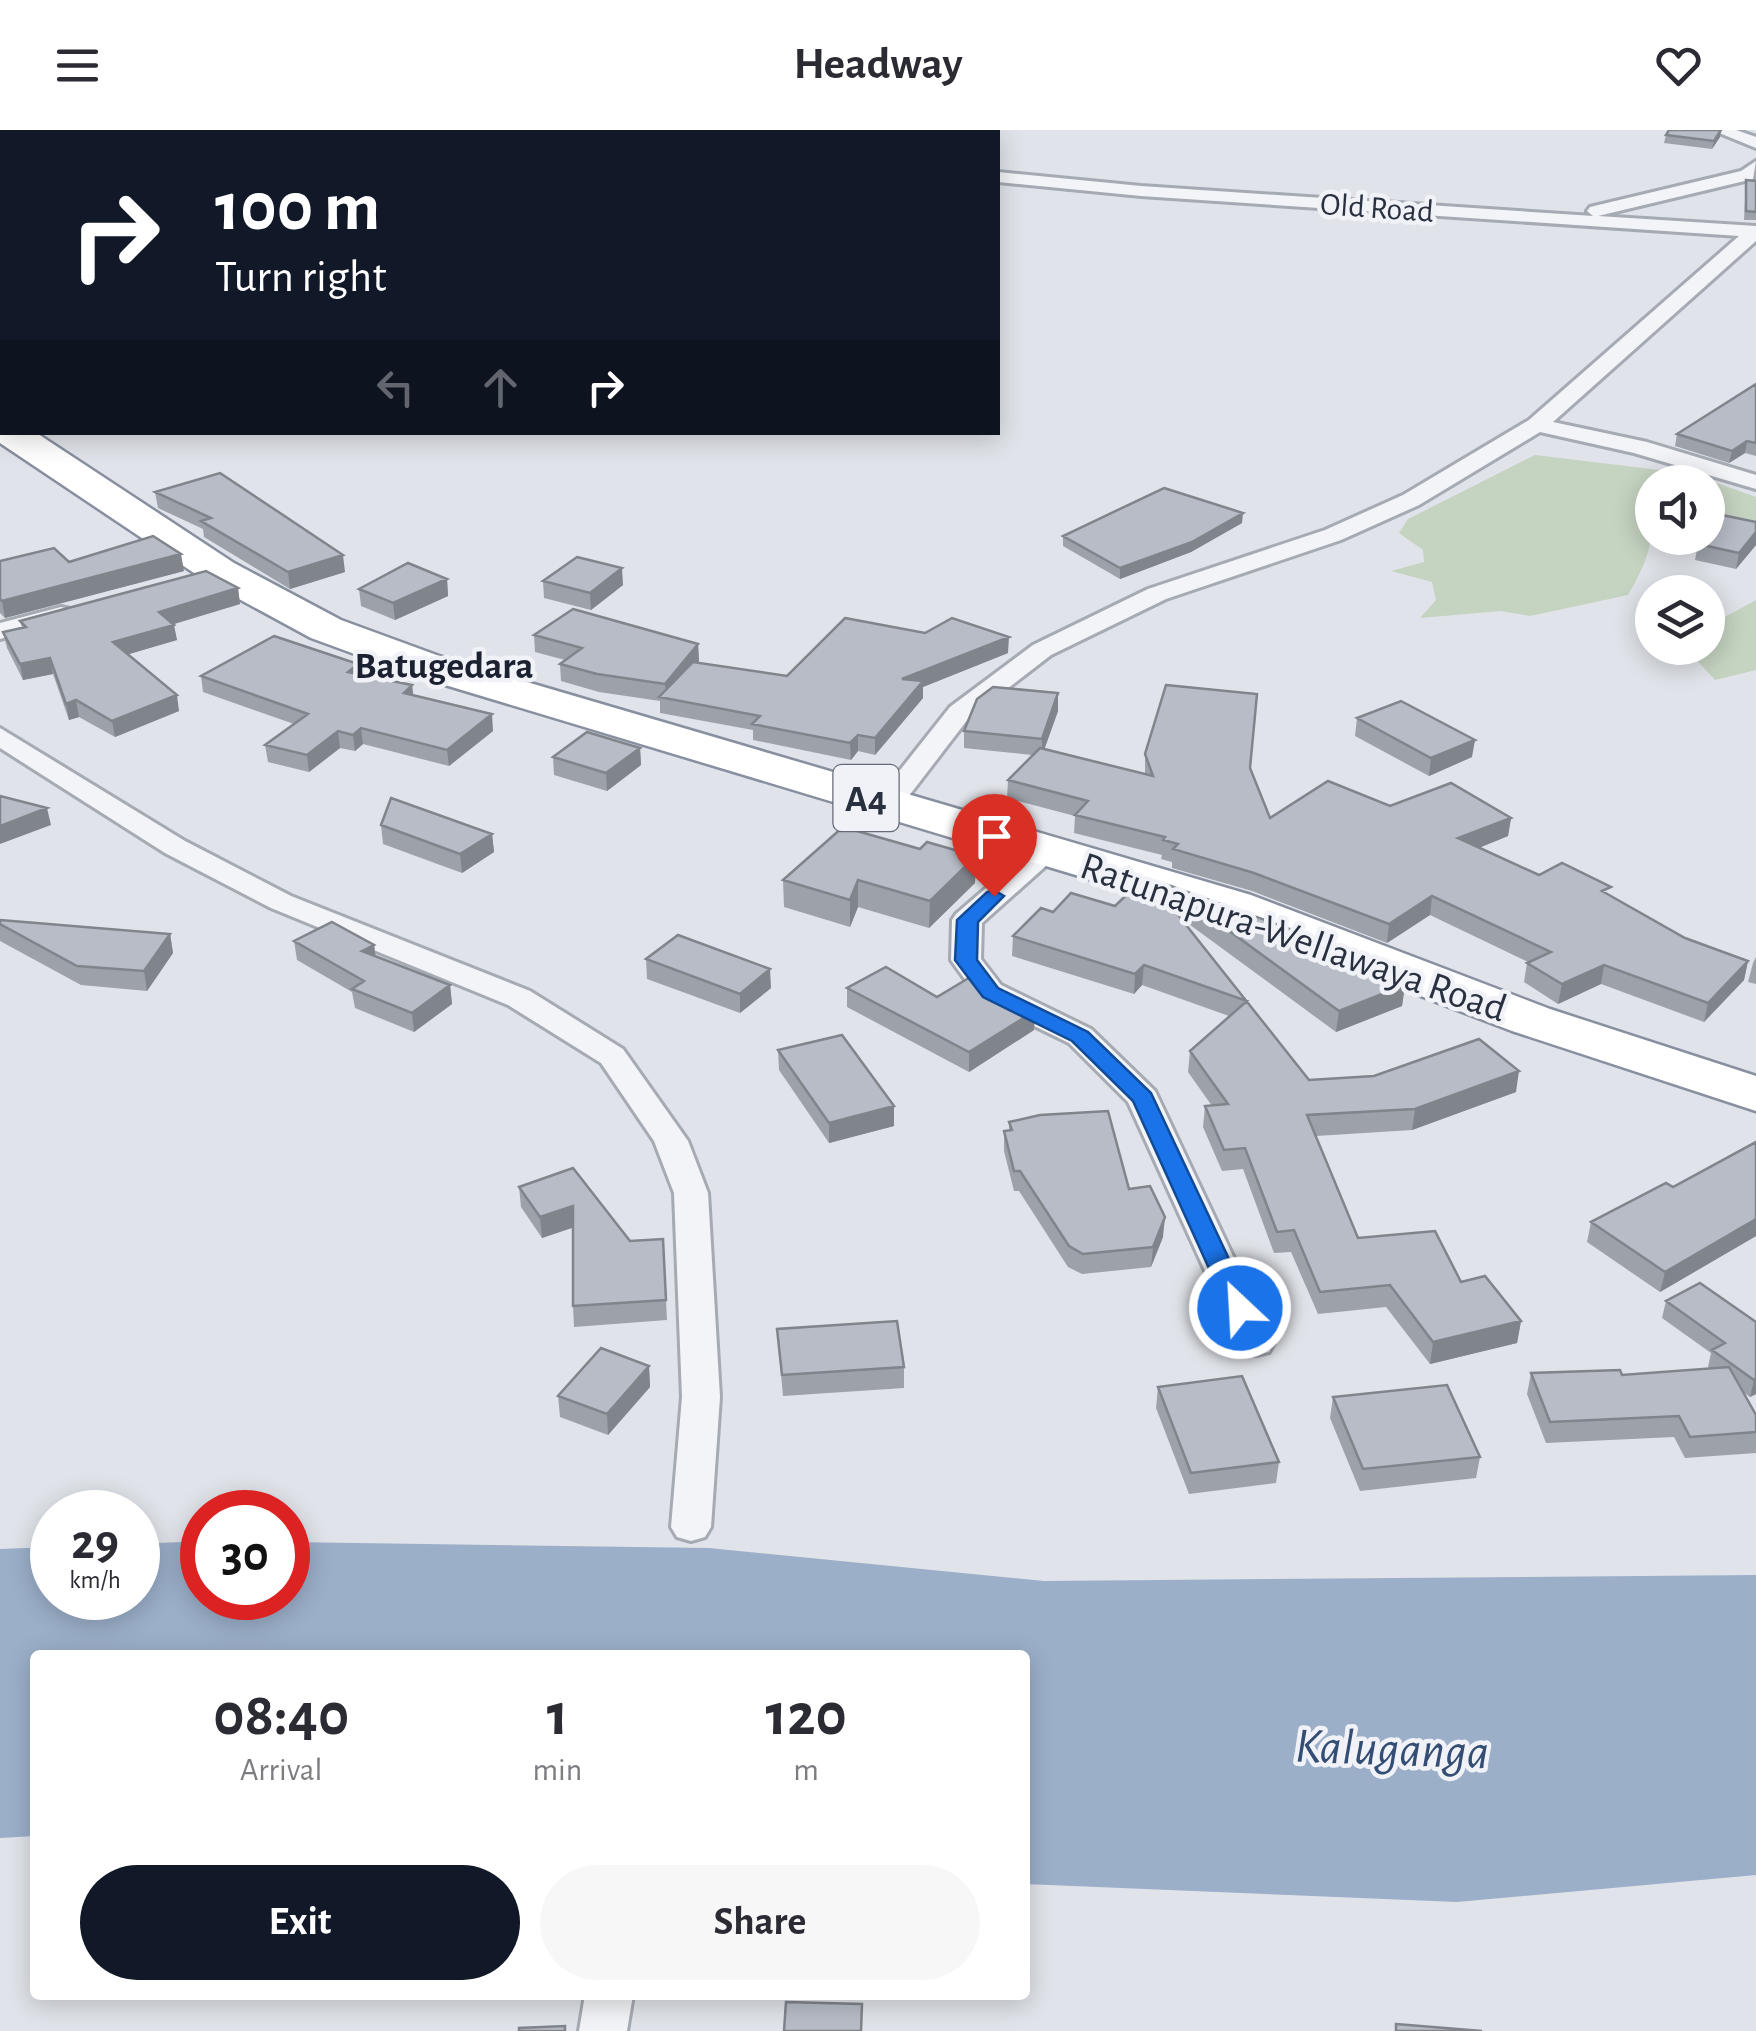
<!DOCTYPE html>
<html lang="en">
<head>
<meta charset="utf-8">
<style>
  :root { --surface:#fff; --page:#f7f7f7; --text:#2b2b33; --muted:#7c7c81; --accent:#111827 }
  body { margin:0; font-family:"Alegreya Sans",sans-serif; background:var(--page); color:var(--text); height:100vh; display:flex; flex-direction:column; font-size:38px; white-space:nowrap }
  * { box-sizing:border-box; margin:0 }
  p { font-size:32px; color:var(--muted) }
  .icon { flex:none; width:55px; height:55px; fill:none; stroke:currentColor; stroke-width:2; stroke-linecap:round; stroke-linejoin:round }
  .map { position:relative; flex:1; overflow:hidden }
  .panel { position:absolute; left:30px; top:1520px; width:1000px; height:350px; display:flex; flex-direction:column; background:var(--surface); border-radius:10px; box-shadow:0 5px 25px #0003 }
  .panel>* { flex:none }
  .guide { position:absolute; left:0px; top:0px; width:1000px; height:305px; box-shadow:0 5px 25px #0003; background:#111827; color:#fff; overflow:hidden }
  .fabs { position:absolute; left:1635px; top:335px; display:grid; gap:20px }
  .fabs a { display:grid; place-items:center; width:90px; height:90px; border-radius:50%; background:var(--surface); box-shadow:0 5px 25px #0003; font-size:50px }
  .speed { position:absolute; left:30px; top:1360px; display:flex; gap:20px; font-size:50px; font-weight:700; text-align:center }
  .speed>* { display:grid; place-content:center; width:130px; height:130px; border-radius:50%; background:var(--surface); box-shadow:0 5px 25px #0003; line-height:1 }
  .speed small { font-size:25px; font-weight:400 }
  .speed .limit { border:15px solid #d22; background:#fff; color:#111 }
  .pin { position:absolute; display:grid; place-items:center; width:85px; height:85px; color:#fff; margin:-102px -42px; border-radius:50% 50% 50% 0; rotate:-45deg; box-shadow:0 0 10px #0007 }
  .pin .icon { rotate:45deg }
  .me { position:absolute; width:110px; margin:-55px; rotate:335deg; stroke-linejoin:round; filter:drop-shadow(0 0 8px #0008) }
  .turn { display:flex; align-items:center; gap:35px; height:210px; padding:0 50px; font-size:45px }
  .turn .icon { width:130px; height:130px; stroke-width:2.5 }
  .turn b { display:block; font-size:70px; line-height:85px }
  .lanes { display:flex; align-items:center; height:95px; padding:0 50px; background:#0003; justify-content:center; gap:50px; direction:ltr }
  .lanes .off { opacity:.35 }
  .eta { display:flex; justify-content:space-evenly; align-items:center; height:170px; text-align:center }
  .eta b { font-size:60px; font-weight:600; line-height:70px }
  .cta { display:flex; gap:20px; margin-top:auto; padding:20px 50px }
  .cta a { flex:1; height:115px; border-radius:60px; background:var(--accent); color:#fff; font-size:40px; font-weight:600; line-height:115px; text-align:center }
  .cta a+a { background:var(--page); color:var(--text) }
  header { display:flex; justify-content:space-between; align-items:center; height:130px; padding:0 50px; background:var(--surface); font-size:45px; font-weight:600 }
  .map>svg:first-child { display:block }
</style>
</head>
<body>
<header><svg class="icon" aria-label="menu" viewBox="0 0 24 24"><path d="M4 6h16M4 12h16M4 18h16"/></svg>Headway<svg class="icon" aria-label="heart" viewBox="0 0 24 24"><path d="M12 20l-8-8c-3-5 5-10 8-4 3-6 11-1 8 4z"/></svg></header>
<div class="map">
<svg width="1756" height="1901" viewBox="0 0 1756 1901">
  <rect width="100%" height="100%" fill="#e0e3e9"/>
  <path fill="#c5d3c1" d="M1535,325L1692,344L1756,367V396L1708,387V352H1652C1652,406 1656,418 1628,465L1530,486L1501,481L1420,488L1436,470L1432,452L1391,441L1424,432L1423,420L1399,403L1408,389Z
    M1756,470V540L1715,550L1691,524L1695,518H1708L1710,495Z"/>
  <path fill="#9bafc9" d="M202,1411V1468H288V1412L709,1418L1044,1451L1756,1445V1745L1457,1772L1025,1754V1525H35V1706L0,1708V1419L52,1417V1468H138V1414Z"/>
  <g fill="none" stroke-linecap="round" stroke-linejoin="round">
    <g stroke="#a5aab3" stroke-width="6">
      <path id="street" d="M2,0H26L2,5Z
        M377,0H402L403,2H378Z
        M1712,0H1736L1756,7V18Z
        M1756,31L1753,49L1598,86L1756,96V111L1553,292L1647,312L1756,345V359L1634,323L1540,302L1419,375L1341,410L1166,469L1051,525L968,589L898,680H878L874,674L878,668L950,577L1033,515L1148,459L1325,400L1403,365L1529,290L1739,106L1141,66L998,52V42L1141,56L1593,86L1587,81L1590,77L1741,41Z
        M0,156H2V168H0Z
        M61,477L70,479L73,484L70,489L0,509V493Z
        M0,598L185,711L291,766L530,861L623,919L688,1011L708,1063L720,1267L711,1397L705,1407L691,1411L677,1407L671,1397L682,1267L674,1063L654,1011L601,933L508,875L271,778L165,723L0,618Z
        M1047,711L1057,714L1061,720L1057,726L982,793L981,829L1001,855L1091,899L1155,961L1274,1213L1269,1222L1256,1225L1243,1222L1238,1213L1128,972L1069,913L979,869L951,830L952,790L956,784L1037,714Z
        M585,1865H633L627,1901H579Z"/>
    </g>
    <g stroke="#8890a0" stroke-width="5">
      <path id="highway" d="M0,293L2,302H35L234,433L341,490L442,527L1251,765L1550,879L1756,946V981L1512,901L1215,787L412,545L311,508L206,451L0,313Z"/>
    </g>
    <use href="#street" fill="#f3f4f7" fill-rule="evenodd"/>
    <use href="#highway" fill="#fff" fill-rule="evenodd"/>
  </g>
  <path fill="#9da2aa" d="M428,0H492L486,2H438Z
    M515,0H826V2H523Z
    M1666,5L1720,7L1712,19L1664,13Z
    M1746,50L1756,51V90H1744Z
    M1756,254V326L1745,323L1729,333L1675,316L1677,304Z
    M155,362L345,442L290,459L204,407L203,399L158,378Z
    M1756,392V415L1736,439L1695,430L1698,414Z
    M1242,393L1191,422L1120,449L1063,416V406Z
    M0,431L184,441L5,488L0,483Z
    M447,449L448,466L395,490L361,476L359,459Z
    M543,451L623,455L591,480L544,468Z
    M238,458L240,474L173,494L177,510L128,524L179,581L115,607L79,587L69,590L53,544L23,550L7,518L3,502L22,498L20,491Z
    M534,505L698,514L699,531L697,533L787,546L1008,523L923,557V568L875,625L858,621L851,630L753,610V600L660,583V571L599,562L561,551L560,534L565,530L535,522Z
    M359,544L412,555L413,565L493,601L449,636L363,614L355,621L340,618L309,642L268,632L265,615L294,594L203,562L201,546Z
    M1058,563V581L1044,619L1145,644V624L1250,638L1270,688L1390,676L1511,688L1508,706L1479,718L1539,745L1610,765L1685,808L1748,831L1744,850L1704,892L1601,854L1558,874L1524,852L1527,833L1528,832L1430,785L1387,813L1252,761L1172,738V732L1161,729L1162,725L1074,703L1075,686L1007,668L1008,650L1032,625L964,618V601Z
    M1357,588L1472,627L1429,646L1355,606Z
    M640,618L641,635L607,661L554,645L553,627Z
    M381,695L492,704L494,722L462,743L383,714Z
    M920,719L976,726L975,753L929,798L858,777L850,797L784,777L783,750Z
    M1165,754L1405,855L1402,876L1336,902L1182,789L1309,950L1516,962L1412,1000L1316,1006L1358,1108L1461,1152L1521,1191L1517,1213L1430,1234L1386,1177L1318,1184L1291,1122L1274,1123L1243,1039L1222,1041L1203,997L1205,976H1212L1188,942L1190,921L1229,886L1142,855L1134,864L1012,826L1013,806L1053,782L1115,776L1164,766Z
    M0,790L170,804L173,823L147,861L81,855L0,811Z
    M294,811L374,815L376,826L450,855L452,874L414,902L355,878L352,862L297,830Z
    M1756,827V854L1748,852L1753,833Z
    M646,829L771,858L740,883L647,849Z
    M978,853L1035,881L1034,900L969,942L847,877V858L937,867Z
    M778,920L894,976V996L829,1013L779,940Z
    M1009,992L1129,1059L1163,1107L1151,1137L1082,1144L1068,1137L1019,1061H1014L1004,1021V1001L1009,1000Z
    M1756,1012V1106L1660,1162L1587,1112L1591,1092L1673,1057Z
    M519,1057L630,1111L663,1109L667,1190L574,1197L573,1176V1097L542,1108L521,1077Z
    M1666,1171L1756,1192V1264L1750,1267L1743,1262L1756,1285V1323L1685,1328L1674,1307L1546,1313L1527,1264L1531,1243L1622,1245L1710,1238L1708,1237L1711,1223L1662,1188Z
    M777,1199L904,1237V1258L783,1266Z
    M649,1236L650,1257L608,1305L560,1287L558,1266Z
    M1158,1257L1279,1332L1276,1353L1189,1364L1156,1278Z
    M1333,1267L1480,1327L1476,1348L1360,1361L1330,1288Z"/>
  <path fill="#80848b" d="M466,0H492L486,2H466Z
    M1721,0L1720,7L1712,19L1714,11Z
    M1747,311L1745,323L1729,333L1732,321Z
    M1243,383L1242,393L1191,422L1120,449V438Z
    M1756,402V415L1736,439L1739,423Z
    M181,424L184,441L5,488L2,471Z
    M343,425L345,442L290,459L288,442Z
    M622,438L623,455L591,480L590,463Z
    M447,449L448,466L395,490L393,473Z
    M238,458L240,474L161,498L159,482Z
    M174,495L177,510L116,528L113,512Z
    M1009,507L1008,523L923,557V568L875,625V608L902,549Z
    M698,514L699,531L668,569L666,568L665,554Z
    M50,528L53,544L23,550L20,534Z
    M358,534L360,550L348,542Z
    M412,555L414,572L404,563Z
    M1058,563V581L1042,626V609Z
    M177,565L179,581L115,607L112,591Z
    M76,570L79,587L69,590L66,574Z
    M492,584L493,601L449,636L447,620Z
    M361,598L363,614L355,621L353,605Z
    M338,601L340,618L309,642L307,625Z
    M858,605V621L851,630L850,613Z
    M1475,610L1472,627L1429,646L1431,628Z
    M640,618L641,635L607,661L606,643Z
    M47,678L51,695L0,714V696Z
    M1511,688L1508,706L1456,727L1458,708Z
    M492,704L494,722L462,743L460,724Z
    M976,726L975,753L929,798L930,771Z
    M858,750V777L850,797V770Z
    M1432,766L1430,785L1387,813L1389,794Z
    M170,804L173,823L147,861L144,841Z
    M374,815L376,834L362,821Z
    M1748,831L1744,850L1704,892L1708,873Z
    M1144,835L1142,855L1134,864L1135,844Z
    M1604,835L1601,854L1558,874L1562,854Z
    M770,839L771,858L740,883V864Z
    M450,855L452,874L414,902L412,883Z
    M1405,855L1402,876L1336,902L1339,881Z
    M1035,881L1034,900L969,942V922Z
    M1519,941L1516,962L1412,1000L1415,979Z
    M894,976V996L829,1013V993Z
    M573,1076L575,1097L542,1108L540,1087Z
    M1165,1087L1163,1107L1151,1137L1153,1117Z
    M1756,1089V1106L1660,1162L1665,1142Z
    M1521,1191L1517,1213L1430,1234L1433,1212Z
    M649,1236L650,1257L608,1305L607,1284Z
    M1756,1249V1264L1750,1267L1754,1250Z"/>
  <path fill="#b7bcc6" stroke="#80848b" stroke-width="2.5" d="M123,0H177L180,2H122L119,1Z
    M543,0H826V2H551Z
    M1669,0H1721L1714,11L1666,5Z
    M1746,50L1756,51V82L1746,81Z
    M1756,254V313L1747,311L1732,321L1677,304Z
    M220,343L343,425L288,442L201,391L211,388L155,362Z
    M1164,358L1243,383L1192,412L1120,438L1063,406Z
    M1722,385L1756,392V402L1739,423L1698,414L1703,408H1708V402Z
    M153,406L181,424L2,471L0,469V431L54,418L69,432Z
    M577,427L622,438L590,463L543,451Z
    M408,433L447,449L393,473L359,459Z
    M206,441L238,458L159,482L174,495L113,512L177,565L112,591L76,570L66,574L50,528L20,534L3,502L26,497L20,491Z
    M573,479L698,514L665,554L597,544L560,534L582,518L534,505Z
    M845,488L925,503L952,488L1009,507L902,549L923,551L875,608L858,605L850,613L752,594L760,586L659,567L693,532L787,546Z
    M274,506L358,534L348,542L412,555L404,563L492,584L447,620L361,598L353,605L338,601L307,625L265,615L308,584L201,546Z
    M1166,555L1257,564L1250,638L1270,688L1328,651L1390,676L1451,653L1511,688L1458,708L1539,745L1562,733L1611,757L1602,761L1685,808L1748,831L1708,873L1604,835L1562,854L1527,833L1551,822L1432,766L1389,794L1254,743L1173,719L1178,714L1163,710L1165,707L1075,685L1088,671L1008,650L1040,618L1153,646L1145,624Z
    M993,557L1058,563L1042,609L964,601L977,569Z
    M1401,571L1475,610L1431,628L1357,588Z
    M587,602L640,618L606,643L553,627Z
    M0,666L47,678L0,696Z
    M391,668L492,704L460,724L381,695Z
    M843,697L920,719L927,712L976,726L930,771L858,750L850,770L783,750Z
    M1143,749L1152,752L1309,950L1374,946L1479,909L1519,941L1415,979L1307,985L1358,1108L1435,1101L1461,1152L1485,1146L1521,1191L1433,1212L1390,1155L1320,1162L1294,1100L1277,1102L1245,1018L1224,1020L1205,976L1228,974L1190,921L1247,871L1144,835L1135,844L1013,806L1041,778L1053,782L1071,763L1115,776Z
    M1165,754L1365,826L1405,855L1339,881Z
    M0,790L170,804L144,841L77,836L0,794Z
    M332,792L374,815L362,821L450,855L412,883L352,859L364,851L294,811Z
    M678,805L770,839L740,864L646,829Z
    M886,837L937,867L972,846L978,853L1035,881L969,922L847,858Z
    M842,905L894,976L829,993L778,920Z
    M1108,981L1129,1059L1150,1056L1165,1087L1153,1117L1083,1124L1069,1116L1020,1041H1014L1004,1001L1012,1000L1009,992L1040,985Z
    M1756,1012V1089L1665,1142L1591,1092L1666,1053L1673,1057Z
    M573,1038L630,1111L663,1109L666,1170L573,1176V1076L540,1087L519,1057Z
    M1700,1153L1756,1192V1249L1754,1250L1712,1220L1725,1213L1666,1171Z
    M897,1191L904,1237L782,1245L777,1199Z
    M601,1218L649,1236L607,1284L558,1266Z
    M1729,1237L1756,1285V1302L1690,1307L1679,1286L1550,1292L1531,1243L1620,1240L1622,1245Z
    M1242,1246L1279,1332L1191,1343L1158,1257Z
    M1447,1255L1480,1327L1363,1339L1333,1267Z
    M786,1872L862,1874L861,1901H784Z
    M1396,1894L1482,1901H1396Z
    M565,1896V1901H519V1898Z"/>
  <path fill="#1a73e8" stroke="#114b97" stroke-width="2.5" d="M994,760L1004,766L978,792L977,830L998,858L1088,902L1151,963L1252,1178L1249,1184H1231L1227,1178L1133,971L1072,911L983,867L955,830L957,790L987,762Z"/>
  <g text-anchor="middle" stroke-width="9" stroke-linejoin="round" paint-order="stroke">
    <g font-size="32" fill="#293040" stroke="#f0f2f7">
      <text transform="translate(1377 77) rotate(4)" y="11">Old Road</text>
    </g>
    <g font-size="38" font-weight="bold" fill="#1b2131" stroke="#f0f2f7">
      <text x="444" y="548">Batugedara</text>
    </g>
    <rect fill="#f0f2f7" stroke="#656a77" stroke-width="2.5" x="833.5" y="635" width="65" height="66" rx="8"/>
    <g font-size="38" font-weight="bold" fill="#293040">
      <text x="866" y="681">A4</text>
    </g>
    <g font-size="40" fill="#293040" stroke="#f0f2f7">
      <text transform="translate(1294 806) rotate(19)" y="14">Ratunapura-Wellawaya Road</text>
    </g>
    <g font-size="50" font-style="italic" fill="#334d74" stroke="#f0f2f7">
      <text transform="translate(1392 1617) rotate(2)" y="18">Kaluganga</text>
    </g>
  </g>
</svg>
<div class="fabs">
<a><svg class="icon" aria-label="sound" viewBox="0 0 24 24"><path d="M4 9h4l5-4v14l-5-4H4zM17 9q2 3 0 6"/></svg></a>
<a><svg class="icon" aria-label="layers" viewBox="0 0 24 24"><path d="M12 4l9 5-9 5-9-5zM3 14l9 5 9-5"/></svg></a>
</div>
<div class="speed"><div>29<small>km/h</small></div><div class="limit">30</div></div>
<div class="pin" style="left:994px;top:766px;background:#d93025"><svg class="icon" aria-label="arrive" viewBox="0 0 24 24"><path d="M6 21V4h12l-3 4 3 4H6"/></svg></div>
<svg class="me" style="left:1240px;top:1178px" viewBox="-20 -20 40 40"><circle r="17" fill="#1a73e8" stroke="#fff" stroke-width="3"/><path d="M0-11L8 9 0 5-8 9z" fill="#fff"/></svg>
<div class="guide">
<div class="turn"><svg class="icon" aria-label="right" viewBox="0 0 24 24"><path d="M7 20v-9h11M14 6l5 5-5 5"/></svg><div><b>100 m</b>Turn right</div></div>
<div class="lanes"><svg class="icon off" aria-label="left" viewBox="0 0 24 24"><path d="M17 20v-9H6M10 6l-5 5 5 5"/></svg><svg class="icon off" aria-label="ahead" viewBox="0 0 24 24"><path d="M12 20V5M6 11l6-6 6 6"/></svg><svg class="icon" aria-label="right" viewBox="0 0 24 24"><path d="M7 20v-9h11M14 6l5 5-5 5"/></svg></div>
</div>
<section class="panel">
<div class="eta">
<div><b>08:40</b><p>Arrival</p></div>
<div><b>1</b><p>min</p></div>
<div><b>120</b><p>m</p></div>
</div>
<div class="cta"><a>Exit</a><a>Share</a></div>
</section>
</div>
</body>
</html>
